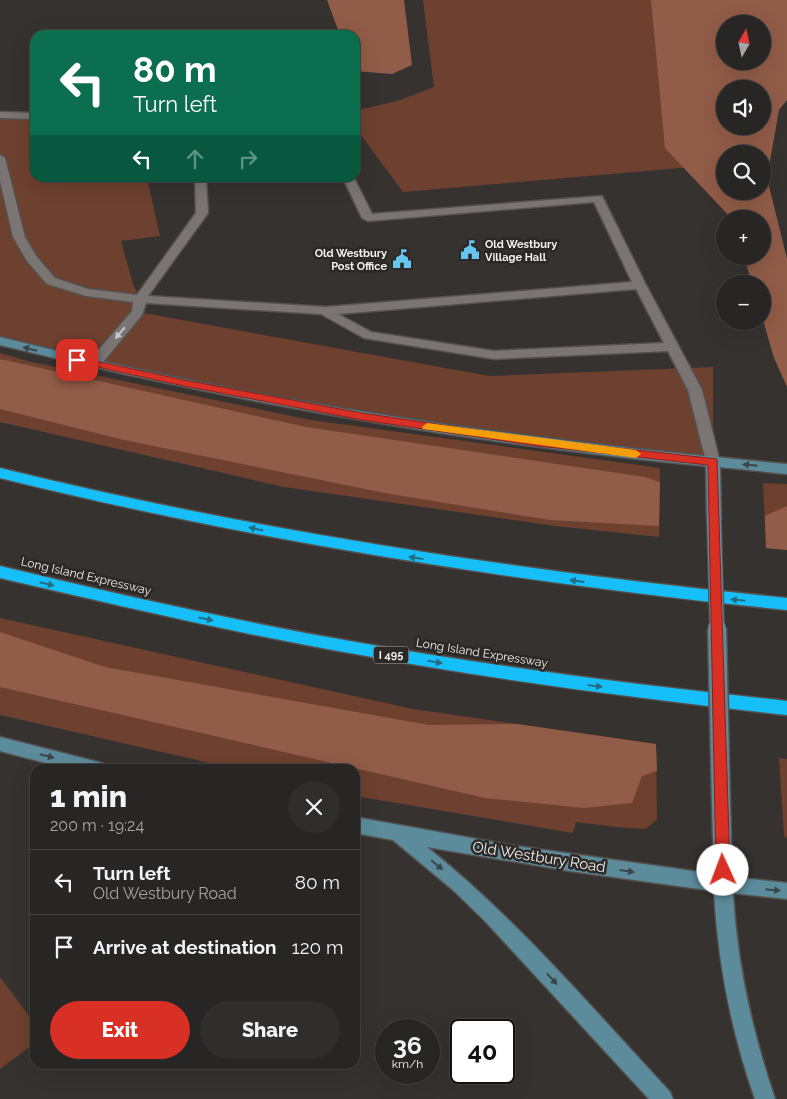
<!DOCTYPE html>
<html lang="en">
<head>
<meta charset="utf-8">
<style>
  :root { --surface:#282624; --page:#302e2c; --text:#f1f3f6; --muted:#a5a5a6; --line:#444341; --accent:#d93025 }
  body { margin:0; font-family:Raleway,sans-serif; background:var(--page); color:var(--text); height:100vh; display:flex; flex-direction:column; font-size:19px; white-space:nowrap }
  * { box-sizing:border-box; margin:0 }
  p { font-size:16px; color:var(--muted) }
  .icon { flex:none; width:28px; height:28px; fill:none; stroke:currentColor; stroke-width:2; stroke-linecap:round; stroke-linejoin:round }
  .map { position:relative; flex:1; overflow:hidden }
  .panel { position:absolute; left:30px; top:764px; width:330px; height:305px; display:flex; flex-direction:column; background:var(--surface); border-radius:15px; box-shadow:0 5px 20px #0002,0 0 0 1px var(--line) }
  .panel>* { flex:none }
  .top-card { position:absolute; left:30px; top:30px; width:330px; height:152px; border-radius:15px; box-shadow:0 5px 20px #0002,0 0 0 1px var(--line); background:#0b6e4f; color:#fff; overflow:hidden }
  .needle { width:32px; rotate:9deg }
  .fabs { position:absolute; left:716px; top:15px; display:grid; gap:10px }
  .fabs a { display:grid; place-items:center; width:55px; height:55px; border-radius:50%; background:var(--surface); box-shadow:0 5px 20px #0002,0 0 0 1px var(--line); font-size:25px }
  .speed { position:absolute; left:375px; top:1019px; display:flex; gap:10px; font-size:25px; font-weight:700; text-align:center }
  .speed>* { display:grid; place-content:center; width:65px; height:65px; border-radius:50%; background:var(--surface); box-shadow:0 5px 20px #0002,0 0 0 1px var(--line); line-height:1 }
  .speed small { font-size:12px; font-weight:400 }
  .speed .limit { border:2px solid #111; border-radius:8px; background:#fff; color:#111 }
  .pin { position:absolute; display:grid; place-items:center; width:42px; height:42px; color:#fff; margin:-21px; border-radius:10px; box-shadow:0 2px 8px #0006 }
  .me { position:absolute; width:55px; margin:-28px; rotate:358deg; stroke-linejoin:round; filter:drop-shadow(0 0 4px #0008) }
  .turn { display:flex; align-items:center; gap:18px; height:105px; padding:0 20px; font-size:22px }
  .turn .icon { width:65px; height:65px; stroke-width:2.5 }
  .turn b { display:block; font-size:35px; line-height:42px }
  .lanes { display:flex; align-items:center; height:48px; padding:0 20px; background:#0003; justify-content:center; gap:25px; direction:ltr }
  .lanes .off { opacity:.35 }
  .round { display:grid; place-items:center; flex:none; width:52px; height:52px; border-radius:26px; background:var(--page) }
  .head { display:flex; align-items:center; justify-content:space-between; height:85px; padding:0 20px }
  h1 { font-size:30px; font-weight:800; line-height:38px }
  .button { display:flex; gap:10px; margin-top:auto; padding:10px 20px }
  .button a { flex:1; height:58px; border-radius:30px; background:var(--accent); color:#fff; font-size:20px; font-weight:800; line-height:58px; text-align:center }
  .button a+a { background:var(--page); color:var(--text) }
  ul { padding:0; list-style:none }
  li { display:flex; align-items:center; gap:15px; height:65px; padding:0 20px; border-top:1px solid var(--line) }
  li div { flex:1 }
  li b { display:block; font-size:19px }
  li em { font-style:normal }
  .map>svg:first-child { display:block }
</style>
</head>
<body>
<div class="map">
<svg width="787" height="1099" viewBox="0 0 787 1099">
  <rect width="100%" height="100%" fill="#363230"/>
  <path fill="#6d402f" d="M423,0H717L715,165L403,192L355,127V111L397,101L434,87Z
    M0,115L35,116V178H147L160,236L121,241L133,284L140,299L138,312L489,376L713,367V462L362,416L0,341Z
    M0,353L27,361L311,420L660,468L659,537L555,526L284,487L0,422Z
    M763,483L787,484V550L766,548Z
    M0,618L413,709L656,744L657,819L646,829L616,827L576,822L573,833L355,796V769H236L0,715Z
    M779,758L787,759V838L784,836Z
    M0,977L35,1024V1043L0,1069Z"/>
  <path fill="#915c48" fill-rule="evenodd" d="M327,0H404L412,65L392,74L355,71V35H340Z
    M651,0H787V100L779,110L767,178L787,259V387L774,358L763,320L762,284H752L744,256H762V219H732L665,148ZM725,24H762V61H725ZM725,89H762V126H725ZM725,154H762V191H725Z
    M0,359L306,427L645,477L660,482L659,526L550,520L390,494L124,440L0,409Z
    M787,506V550L766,548L765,516Z
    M0,632L105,667L429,725L517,724L656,744L657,771L642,776L632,803L584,808L485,798L0,687Z"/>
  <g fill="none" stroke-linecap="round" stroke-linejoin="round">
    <g stroke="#545150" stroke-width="3">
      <path id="lane" d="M0,112L35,113V119L0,118Z
        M0,155L5,158L25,237L36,256L55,278L88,289L137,295L196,213L195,178H206L208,213L148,296L326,307L632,282L594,202L368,221L362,218L343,178H354L372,214L602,196L646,285L702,390L720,462L718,465H708L706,462L688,390L668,351L494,359L364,338L321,314L146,303L142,315L99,367H89L87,364L89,361L132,311L133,302L86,296L47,284L27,261L13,237L0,181ZM636,289L664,343L494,351L371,332L338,314Z"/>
    </g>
    <g stroke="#545150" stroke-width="3">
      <path id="secondary" d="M0,337C97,361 195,383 294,400C457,429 622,449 787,464V474L720,467L721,519L719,523L714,524L709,523L707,519L706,466C468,443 232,402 0,345Z
        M0,737L98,762L104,764L107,769H69L0,751Z
        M721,795L727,798L730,803L732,877L787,883V899L733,893C737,965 752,1031 775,1099H755C731,1031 718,963 714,891L570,871L427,847C517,919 592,1008 670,1092L673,1099H649L484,920L453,890L393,840L355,833V817L516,846L714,874L712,803L715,798Z"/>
    </g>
    <g stroke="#545150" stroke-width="3">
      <path id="highway" d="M0,468C259,532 522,571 787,598V610C522,583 259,542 0,478Z
        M0,566C120,595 240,622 361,643C503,668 645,686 787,701V715C644,699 502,681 361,655C240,634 120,606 0,578Z"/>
    </g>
    <use href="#lane" fill="#7a7573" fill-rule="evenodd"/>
    <use href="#secondary" fill="#5c8b9b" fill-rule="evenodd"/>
    <use href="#highway" fill="#16bff8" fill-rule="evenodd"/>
    <g stroke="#545150" stroke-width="16" stroke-linecap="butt">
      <path id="secondary-bridge-far1" d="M714,519L717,629"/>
    </g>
    <g stroke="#545150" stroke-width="21" stroke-linecap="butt">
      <path id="secondary-bridge" d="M717,628L721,803"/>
    </g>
    <use href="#secondary-bridge-far1" stroke="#5c8b9b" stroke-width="14"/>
    <use href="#secondary-bridge" stroke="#5c8b9b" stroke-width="18"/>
  </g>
  <defs><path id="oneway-solid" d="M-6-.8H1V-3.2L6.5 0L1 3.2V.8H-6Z" transform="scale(1.25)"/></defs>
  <use fill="#c8c4c3" href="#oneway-solid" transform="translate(120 333) rotate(130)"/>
  <g fill="#3a4649">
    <use href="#oneway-solid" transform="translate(30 349) rotate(-166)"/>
    <use href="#oneway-solid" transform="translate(750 465) rotate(-174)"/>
    <use href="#oneway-solid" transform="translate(47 756) rotate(14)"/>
    <use href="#oneway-solid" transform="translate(437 865) rotate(39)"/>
    <use href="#oneway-solid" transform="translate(627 871) rotate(8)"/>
    <use href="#oneway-solid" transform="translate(773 890) rotate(6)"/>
    <use href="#oneway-solid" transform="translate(552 979) rotate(47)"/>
  </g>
  <g fill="#226c84">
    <use href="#oneway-solid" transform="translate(256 529) rotate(-168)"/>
    <use href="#oneway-solid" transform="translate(416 558) rotate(-172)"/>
    <use href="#oneway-solid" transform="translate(577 581) rotate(-173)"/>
    <use href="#oneway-solid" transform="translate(47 584) rotate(13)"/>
    <use href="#oneway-solid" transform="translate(738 600) rotate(-174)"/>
    <use href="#oneway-solid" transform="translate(206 619) rotate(12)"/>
    <use href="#oneway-solid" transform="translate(435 662) rotate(9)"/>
    <use href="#oneway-solid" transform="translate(595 686) rotate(7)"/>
  </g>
  <path fill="#d93025" stroke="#8d1f18" d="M77,357L184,380L362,413L538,439L717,459L730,870L728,874L723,876L718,874L716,870L708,465L538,446L362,420L184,386L74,362V358Z"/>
  <path fill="#f59e0b" d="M427,423L636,450L641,454L636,458L423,429L422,427Z"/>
  <defs>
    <g id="civic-bare" transform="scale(1.5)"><path d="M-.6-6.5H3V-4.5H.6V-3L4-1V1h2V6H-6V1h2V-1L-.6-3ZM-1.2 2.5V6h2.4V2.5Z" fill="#65c5ef" stroke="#2c2826" stroke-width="2.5" paint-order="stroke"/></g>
  </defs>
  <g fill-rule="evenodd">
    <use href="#civic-bare" x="470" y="250"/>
    <use href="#civic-bare" x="402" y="259"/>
  </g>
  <g text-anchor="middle" stroke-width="5" stroke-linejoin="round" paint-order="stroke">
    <g font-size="11" font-weight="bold" fill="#f2efee" stroke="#2c2826" text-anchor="start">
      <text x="485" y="248">Old Westbury<tspan x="485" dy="13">Village Hall</tspan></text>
      <text x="387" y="257" text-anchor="end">Old Westbury<tspan x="387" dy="13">Post Office</tspan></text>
    </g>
    <rect fill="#2c2826" stroke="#b7b3b2" stroke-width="1" x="373.5" y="646.5" width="35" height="17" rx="4"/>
    <g font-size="11" font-weight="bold" fill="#f2efee">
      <text x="391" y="659">I 495</text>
    </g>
    <g font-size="12" fill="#f2efee" stroke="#2c2826">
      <text transform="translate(86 576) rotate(13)" y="4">Long Island Expressway</text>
      <text transform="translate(482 653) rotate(9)" y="4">Long Island Expressway</text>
    </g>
    <g font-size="15" fill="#f2efee" stroke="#2c2826">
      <text transform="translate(539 857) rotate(9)" y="5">Old Westbury Road</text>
    </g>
  </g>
</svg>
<div class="fabs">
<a><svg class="needle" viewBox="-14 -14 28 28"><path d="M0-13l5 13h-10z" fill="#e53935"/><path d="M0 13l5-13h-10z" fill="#a5a5a6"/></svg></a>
<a><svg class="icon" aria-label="sound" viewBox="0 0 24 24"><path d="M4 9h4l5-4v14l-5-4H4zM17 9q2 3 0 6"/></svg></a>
<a><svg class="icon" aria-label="search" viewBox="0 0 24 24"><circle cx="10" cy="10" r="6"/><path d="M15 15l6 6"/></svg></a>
<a>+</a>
<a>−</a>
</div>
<div class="speed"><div>36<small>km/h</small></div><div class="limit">40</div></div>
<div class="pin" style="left:77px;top:360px;background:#d93025"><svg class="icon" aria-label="arrive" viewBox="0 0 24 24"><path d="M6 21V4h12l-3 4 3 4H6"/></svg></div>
<svg class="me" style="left:723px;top:870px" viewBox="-20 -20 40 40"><circle r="19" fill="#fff"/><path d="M0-13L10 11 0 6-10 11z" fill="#d93025"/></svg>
<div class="top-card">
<div class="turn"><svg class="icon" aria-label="left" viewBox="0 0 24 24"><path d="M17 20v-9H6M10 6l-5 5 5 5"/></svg><div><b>80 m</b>Turn left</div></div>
<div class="lanes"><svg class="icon" aria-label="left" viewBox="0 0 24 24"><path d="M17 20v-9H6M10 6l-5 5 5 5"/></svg><svg class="icon off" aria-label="ahead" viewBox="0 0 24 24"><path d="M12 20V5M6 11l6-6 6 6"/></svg><svg class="icon off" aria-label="right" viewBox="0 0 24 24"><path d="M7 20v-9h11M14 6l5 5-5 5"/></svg></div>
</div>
<section class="panel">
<div class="head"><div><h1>1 min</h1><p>200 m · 19:24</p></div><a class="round"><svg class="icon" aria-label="close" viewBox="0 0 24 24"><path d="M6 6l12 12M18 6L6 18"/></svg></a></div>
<ul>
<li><svg class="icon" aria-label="left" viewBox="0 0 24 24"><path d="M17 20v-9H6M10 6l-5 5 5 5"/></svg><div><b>Turn left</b><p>Old Westbury Road</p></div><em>80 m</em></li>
<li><svg class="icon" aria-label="arrive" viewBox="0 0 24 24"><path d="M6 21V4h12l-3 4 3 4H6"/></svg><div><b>Arrive at destination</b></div><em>120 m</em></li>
</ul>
<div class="button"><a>Exit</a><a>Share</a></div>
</section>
</div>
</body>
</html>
